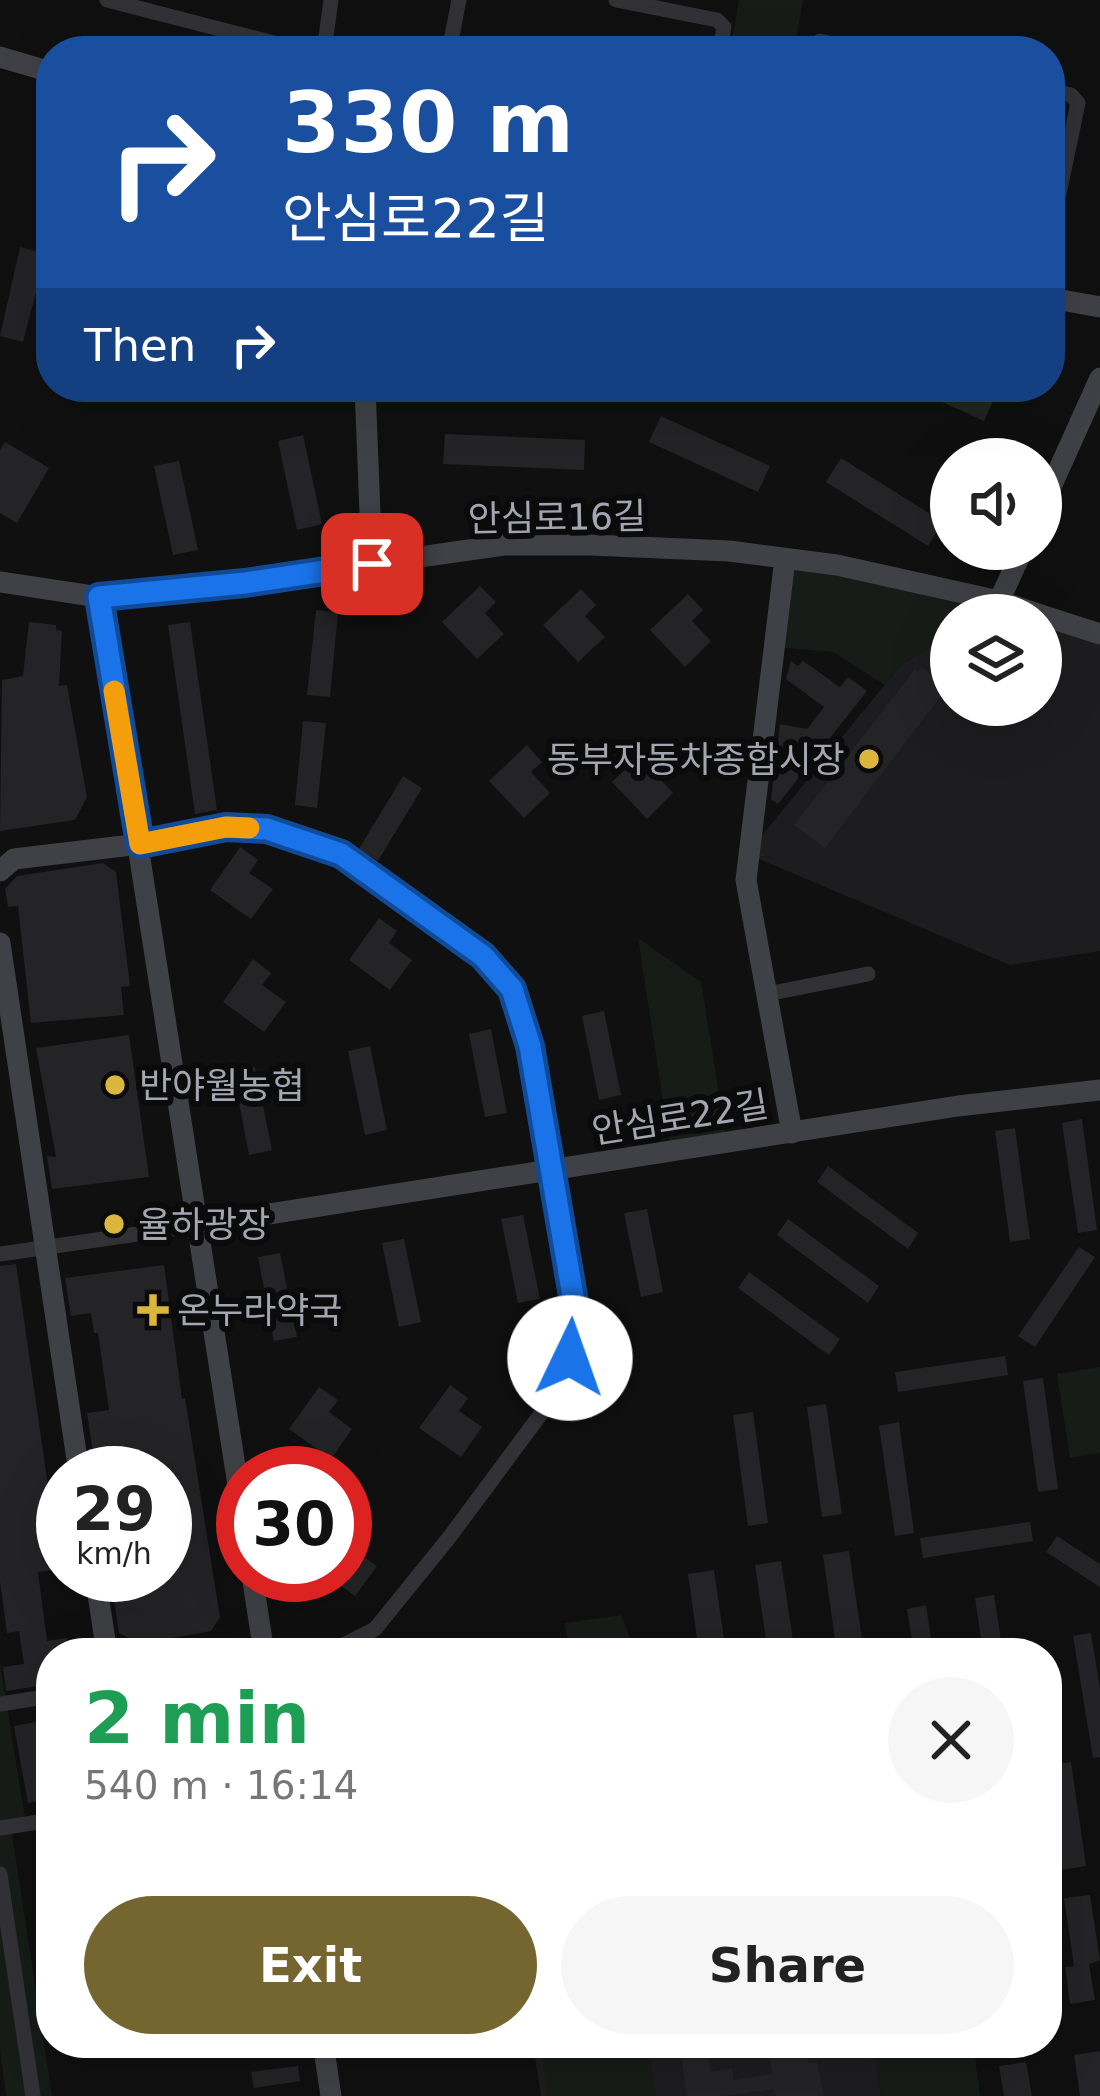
<!DOCTYPE html>
<html lang="en">
<head>
<meta charset="utf-8">
<style>
  :root { --surface:#fff; --page:#f6f6f6; --text:#222; --muted:#767676; --accent:#75652f }
  body { margin:0; font-family:"DejaVu Sans","Noto Sans KR",sans-serif; background:var(--page); color:var(--text); height:100vh; display:flex; flex-direction:column; font-size:45px; white-space:nowrap }
  * { box-sizing:border-box; margin:0 }
  p { font-size:39px; color:var(--muted) }
  .icon { flex:none; width:66px; height:66px; fill:none; stroke:currentColor; stroke-width:2; stroke-linecap:round; stroke-linejoin:round }
  .map { position:relative; flex:1; overflow:hidden }
  .sheet { position:absolute; left:36px; top:1638px; width:1026px; height:420px; display:flex; flex-direction:column; background:var(--surface); border-radius:48px; box-shadow:0 12px 48px #0002 }
  .sheet>* { flex:none }
  .top-card { position:absolute; left:36px; top:36px; width:1029px; height:366px; border-radius:48px; box-shadow:0 12px 48px #0002; background:#1a4fa0; color:#fff; overflow:hidden }
  .fabs { position:absolute; left:930px; top:438px; display:grid; gap:24px }
  .fabs a { display:grid; place-items:center; width:132px; height:132px; border-radius:50%; background:var(--surface); box-shadow:0 12px 48px #0002; font-size:60px }
  .speed { position:absolute; left:36px; top:1446px; display:flex; gap:24px; font-size:60px; font-weight:700; text-align:center }
  .speed>* { display:grid; place-content:center; width:156px; height:156px; border-radius:50%; background:var(--surface); box-shadow:0 12px 48px #0002; line-height:1 }
  .speed small { font-size:30px; font-weight:400 }
  .speed .limit { border:18px solid #d22; background:#fff; color:#111 }
  .pin { position:absolute; display:grid; place-items:center; width:102px; height:102px; color:#fff; margin:-51px; border-radius:24px; box-shadow:0 6px 18px #0006 }
  .me { position:absolute; width:132px; margin:-66px; rotate:3deg; stroke-linejoin:round; filter:drop-shadow(0 0 9px #0008) }
  .turn { display:flex; align-items:center; gap:42px; height:252px; padding:0 48px; font-size:54px }
  .turn .icon { width:156px; height:156px; stroke-width:2.5 }
  .turn b { display:block; font-size:84px; line-height:102px }
  .then { display:flex; align-items:center; height:114px; padding:0 48px; background:#0003; gap:24px; font-size:45px }
  .round { display:grid; place-items:center; flex:none; width:126px; height:126px; border-radius:63px; background:var(--page) }
  .overview { display:flex; align-items:center; justify-content:space-between; height:204px; padding:0 48px }
  h1 { font-size:72px; font-weight:800; line-height:90px; color:#1e9e55 }
  .action { display:flex; gap:24px; margin-top:auto; padding:24px 48px }
  .action a { flex:1; height:138px; border-radius:72px; background:var(--accent); color:#fff; font-size:48px; font-weight:800; line-height:138px; text-align:center }
  .action a+a { background:var(--page); color:var(--text) }
  .map>svg:first-child { display:block }
</style>
</head>
<body>
<div class="map">
<svg width="1100" height="2096" viewBox="0 0 1100 2096">
  <rect width="100%" height="100%" fill="#101011"/>
  <path fill="#1d1c1e" d="M1041,615L1100,634V951L1010,965L747,854L900,666L951,633V705H1041Z
    M533,2043H873L881,2096H541Z"/>
  <path fill="#171c18" d="M739,0H803L794,51H730Z
    M785,559L999,601L979,615H951V633L900,666L885,685L833,652L774,647Z
    M638,938L701,982L727,1143L671,1152Z
    M1100,1367V1453L1070,1458L1057,1374Z
    M621,1615L636,1653H569L565,1623Z
    M0,1663L26,1824L11,1827L52,2096H6L0,2049Z
    M540,2043H648L656,2096H548Z
    M873,2043H932L975,2056L980,2096H881Z"/>
  <path fill="#242325" d="M20,247L46,254L23,342L0,336Z
    M909,387H979L996,395L984,421Z
    M661,416L770,466L758,492L649,442Z
    M445,434L585,440L584,470L443,464Z
    M303,435L322,524L297,530L278,441Z
    M5,442L49,468L17,523L0,513V450Z
    M841,458L943,522L928,546L826,482Z
    M179,461L198,550L173,555L154,466Z
    M480,586L496,602L485,613L504,634L477,659L442,622Z
    M581,589L596,605L585,616L605,637L578,662L543,625Z
    M688,594L703,610L692,621L711,641L685,667L650,630Z
    M316,610L338,612L330,697L307,695Z
    M29,622L56,625V630L62,631L59,686L67,685L87,797L75,820L0,831L2,680L23,676Z
    M190,622L217,810L195,814L168,625Z
    M791,661L798,666L803,661L840,687L848,677L867,691L778,804L771,799L780,724L807,729L824,707L786,679Z
    M921,667L936,678L932,682L944,692L825,848L794,825L915,669L918,671Z
    M303,721L326,723L317,808L295,805Z
    M527,745L542,762L531,772L550,793L524,818L489,781Z
    M650,746L665,762L654,772L673,793L647,819L612,782Z
    M403,776L422,788L378,861L359,849Z
    M240,847L258,860L249,873L273,889L251,919L210,890Z
    M103,863L116,872L130,986L121,987L124,1015L31,1023L18,906L8,907L5,889L17,876Z
    M379,918L397,931L389,943L412,960L390,990L349,960Z
    M253,959L271,973L262,985L286,1002L264,1032L223,1002Z
    M604,1011L621,1095L599,1100L582,1016Z
    M491,1029L507,1113L485,1117L469,1034Z
    M129,1035L149,1177L52,1189L47,1156L56,1157L36,1048Z
    M370,1046L387,1130L365,1135L348,1051Z
    M255,1067L272,1150L249,1155L233,1071Z
    M1082,1119L1097,1230L1078,1233L1062,1123Z
    M1015,1128L1030,1239L1010,1242L995,1131Z
    M828,1166L918,1233L908,1249L817,1182Z
    M647,1209L663,1292L641,1297L624,1213Z
    M523,1215L540,1299L518,1303L501,1219Z
    M788,1219L879,1286L868,1303L777,1235Z
    M404,1239L421,1322L399,1327L382,1243Z
    M1079,1247L1095,1257L1035,1347L1018,1336Z
    M280,1253L297,1337L274,1341L258,1257Z
    M16,1264L60,1569L38,1572L47,1641L67,1638L69,1653H51V1684L6,1691L3,1667L24,1664L19,1631L7,1633L0,1581V1266Z
    M164,1265L182,1399L185,1398L220,1617L211,1631L140,1644L119,1633L110,1575H165V1473H96L87,1413L109,1410L98,1333H94L91,1313L71,1316L65,1278Z
    M749,1272L840,1339L829,1355L738,1288Z
    M1005,1356L1008,1375L898,1392L895,1372Z
    M1043,1378L1058,1489L1038,1492L1023,1381Z
    M450,1385L468,1398L459,1411L482,1427L461,1457L419,1428Z
    M319,1387L338,1400L329,1412L352,1429L331,1459L289,1429Z
    M826,1404L842,1514L822,1517L807,1407Z
    M753,1412L768,1523L748,1526L733,1415Z
    M899,1422L914,1533L895,1536L879,1426Z
    M1030,1522L1033,1541L923,1558L920,1538Z
    M345,1524L362,1537L353,1549L377,1566L355,1596L326,1575H345Z
    M1057,1536L1100,1564V1587L1046,1552Z
    M849,1551L864,1653H837L823,1555Z
    M781,1561L795,1653H768L755,1565Z
    M714,1570L726,1653H699L688,1574Z
    M994,1595L1003,1653H983L975,1598Z
    M926,1605L933,1653H914L907,1609Z
    M1091,1633L1100,1689V1757L1093,1758L1073,1636Z
    M51,1719V1799L28,1803L14,1726Z
    M1071,1762L1086,1866L1061,1870L1047,1766Z
    M1090,1895L1100,1960L1089,1964L1095,2000L1070,2004L1065,1967L1074,1966L1064,1898Z
    M679,2043H706L711,2072L732,2068L734,2080L772,2074L769,2051L806,2045L808,2063L817,2062L824,2096H776L774,2089L724,2096H687Z
    M1100,2051V2096H1080L1074,2055Z
    M1026,2062L1032,2096H1004L999,2066Z
    M298,2066L300,2081L254,2088L251,2072Z"/>
  <g fill="none" stroke-linecap="round" stroke-linejoin="round">
    <path stroke="#323236" stroke-width="15" d="M107,0L305,51
      M616,0L717,20L724,27L720,51
      M324,51L331,0
      M449,51L459,0
      M810,51L820,41L865,51
      M1050,90L1071,95L1078,103L1059,194L1050,199
      M140,844L226,827L267,829L341,854L483,956L512,989L530,1046L574,1302L570,1358L555,1395L448,1539L375,1629L328,1653
      M767,994L868,974
      M0,1254L199,1225
      M0,1704L51,1696
      M0,1828L51,1820
      M0,1874L33,2096"/>
    <path stroke="#404146" stroke-width="21" d="M0,57L51,72
      M1050,298L1100,307
      M365,387L372,564
      M1041,509L1100,378
      M785,559L746,880L792,1133
      M0,582L99,597L245,582L504,545H591L729,551L837,565L999,601L1041,615
      M99,597L243,1517
      M999,601L1023,549
      M1041,615L1100,634
      M0,871L14,859L140,844
      M0,943L79,1473
      M199,1225L958,1106L1100,1090
      M95,1575L107,1653
      M252,1575L264,1653
      M323,2043L331,2096"/>
  </g>
  <g fill="none" stroke-linecap="round" stroke-linejoin="round">
    <g stroke="#114b97" stroke-width="30">
      <path id="route" d="M372,564L245,583L99,597L140,844L226,827L267,829L341,854L483,956L512,989L530,1046L574,1302L570,1358"/>
    </g>
    <use href="#route" stroke="#1a73e8" stroke-width="21"/>
    <path stroke="#f59e0b" stroke-width="21" d="M114,691L140,844L226,827L249,828"/>
  </g>
  <g fill="#dab63f" stroke="#0b0b0c" stroke-width="4.5">
    <circle cx="869" cy="759" r="12"/>
    <circle cx="115" cy="1085" r="12"/>
    <circle cx="114" cy="1224" r="12"/>
    <path d="M147 1292h12v12h12v12h-12v12h-12v-12h-12v-12h12z"/>
  </g>
  <g text-anchor="middle" stroke-width="12" stroke-linejoin="round" paint-order="stroke">
    <g font-size="36" fill="#a3a6b1" stroke="#0b0b0c">
      <text transform="translate(557 517) rotate(-1)" y="13">안심로16길</text>
      <text transform="translate(680 1117) rotate(-9)" y="13">안심로22길</text>
    </g>
    <g font-size="36" fill="#a3a6b1" stroke="#0b0b0c" text-anchor="start">
      <text x="845" y="772" text-anchor="end">동부자동차종합시장</text>
      <text x="139" y="1098">반야월농협</text>
      <text x="138" y="1237">율하광장</text>
      <text x="177" y="1323">온누라약국</text>
    </g>
  </g>
</svg>
<div class="fabs">
<a><svg class="icon" aria-label="sound" viewBox="0 0 24 24"><path d="M4 9h4l5-4v14l-5-4H4zM17 9q2 3 0 6"/></svg></a>
<a><svg class="icon" aria-label="layers" viewBox="0 0 24 24"><path d="M12 4l9 5-9 5-9-5zM3 14l9 5 9-5"/></svg></a>
</div>
<div class="speed"><div>29<small>km/h</small></div><div class="limit">30</div></div>
<div class="pin" style="left:372px;top:564px;background:#d93025"><svg class="icon" aria-label="arrive" viewBox="0 0 24 24"><path d="M6 21V4h12l-3 4 3 4H6"/></svg></div>
<svg class="me" style="left:570px;top:1358px" viewBox="-20 -20 40 40"><circle r="19" fill="#fff"/><path d="M0-13L10 11 0 6-10 11z" fill="#1a73e8"/></svg>
<div class="top-card">
<div class="turn"><svg class="icon" aria-label="right" viewBox="0 0 24 24"><path d="M7 20v-9h11M14 6l5 5-5 5"/></svg><div><b>330 m</b>안심로22길</div></div>
<div class="then">Then<svg class="icon" aria-label="right" viewBox="0 0 24 24"><path d="M7 20v-9h11M14 6l5 5-5 5"/></svg></div>
</div>
<section class="sheet">
<div class="overview"><div><h1>2 min</h1><p>540 m · 16:14</p></div><a class="round"><svg class="icon" aria-label="close" viewBox="0 0 24 24"><path d="M6 6l12 12M18 6L6 18"/></svg></a></div>
<div class="action"><a>Exit</a><a>Share</a></div>
</section>
</div>
</body>
</html>
